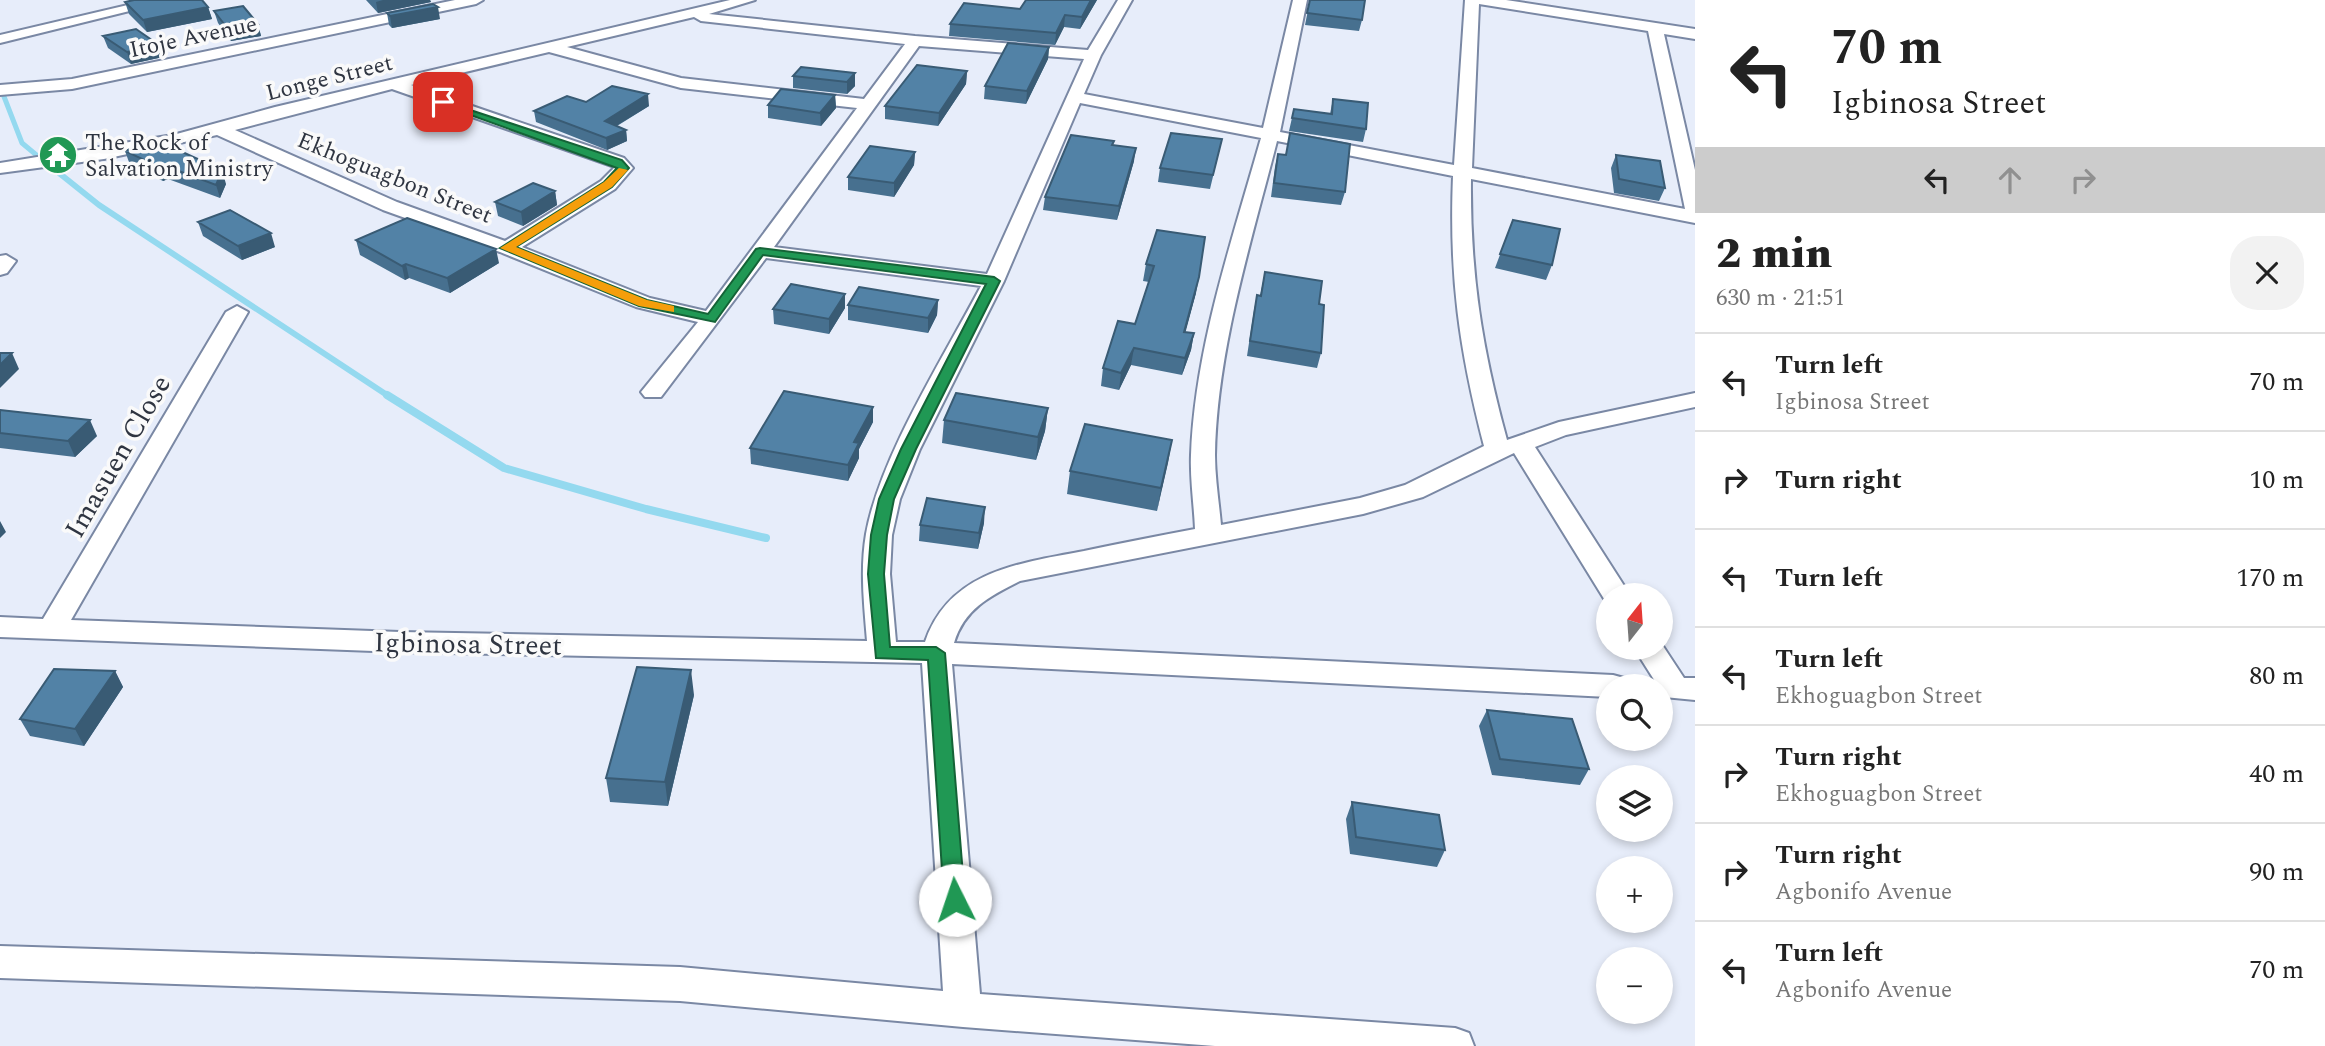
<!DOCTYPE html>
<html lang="en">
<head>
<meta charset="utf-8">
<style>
  :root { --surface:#fff; --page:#f2f2f2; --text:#222; --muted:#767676; --line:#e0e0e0 }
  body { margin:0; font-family:Spectral,serif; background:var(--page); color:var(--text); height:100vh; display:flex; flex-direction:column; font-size:26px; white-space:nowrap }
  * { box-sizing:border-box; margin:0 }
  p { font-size:23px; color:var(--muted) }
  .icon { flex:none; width:38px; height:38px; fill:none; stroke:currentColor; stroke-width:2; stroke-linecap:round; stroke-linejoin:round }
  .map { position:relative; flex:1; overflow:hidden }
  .drawer { display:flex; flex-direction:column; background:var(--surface); width:630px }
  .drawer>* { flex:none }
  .guide { background:#fff; color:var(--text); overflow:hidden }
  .needle { width:46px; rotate:17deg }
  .tools { position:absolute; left:1596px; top:583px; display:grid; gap:14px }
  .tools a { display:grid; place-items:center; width:77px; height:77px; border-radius:50%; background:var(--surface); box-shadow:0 4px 10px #0003; font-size:35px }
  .pin { position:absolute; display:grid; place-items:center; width:60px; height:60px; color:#fff; margin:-30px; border-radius:14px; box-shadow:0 4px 10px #0006 }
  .me { position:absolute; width:77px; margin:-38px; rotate:356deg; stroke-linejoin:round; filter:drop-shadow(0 0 5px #0008) }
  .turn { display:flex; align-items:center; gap:24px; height:147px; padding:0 21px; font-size:32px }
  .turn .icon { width:91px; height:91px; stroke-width:2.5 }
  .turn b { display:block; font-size:49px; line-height:60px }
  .lanes { display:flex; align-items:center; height:66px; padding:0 21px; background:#0003; justify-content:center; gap:35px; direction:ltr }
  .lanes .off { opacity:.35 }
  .round { display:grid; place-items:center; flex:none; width:74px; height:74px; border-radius:28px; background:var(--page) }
  .headline { display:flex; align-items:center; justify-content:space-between; height:119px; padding:0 21px }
  h1 { font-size:42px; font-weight:800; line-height:52px }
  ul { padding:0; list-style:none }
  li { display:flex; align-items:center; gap:21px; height:98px; padding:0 21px; border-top:2px solid var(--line) }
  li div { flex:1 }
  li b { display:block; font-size:26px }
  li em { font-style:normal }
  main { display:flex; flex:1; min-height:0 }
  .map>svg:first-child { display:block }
</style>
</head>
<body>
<main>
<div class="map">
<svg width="1695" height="1046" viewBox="0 0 1695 1046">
  <rect width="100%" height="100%" fill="#e7edfa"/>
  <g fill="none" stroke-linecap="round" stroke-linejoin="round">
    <path stroke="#94d9ef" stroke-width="5" d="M3,94L22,143L40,158
      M52,167L61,175"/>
    <path stroke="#94d9ef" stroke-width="6" d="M59,173L99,205L390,397"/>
    <path stroke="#94d9ef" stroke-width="8" d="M387,395L504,468L646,509L766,538"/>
    <g stroke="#7a88a4" stroke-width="4">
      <path id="minor" d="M149,0H174L0,43V35Z
        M455,0H483L476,4L72,89L0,95V85L72,79Z
        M730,0H755L709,14L915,36L1088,50L1118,0H1132L1101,55L1084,94L1263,128L1293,0H1307L1280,132L1454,165L1465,0H1506L1695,29V39L1664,34L1695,170V223L1471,179C1470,274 1482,349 1507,440L1559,422L1695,393V407L1566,435L1535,447L1630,595H1608L1606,602L1514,453L1423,497L1363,514L1020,581C990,596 964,609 954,643L1613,675L1624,678L1628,686H1608V697L952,664L980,994L1455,1028L1469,1033L1474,1046H1215L963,1027L680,1001L0,978V946L680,967L943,991L922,663L400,652L0,637V617L43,619L226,312L237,306L248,312L71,620L400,632L867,641C864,605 860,569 866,534C880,456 944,357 981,286L766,258L661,397H645L641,392L698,322L636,307L500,252L383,210L217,135L104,159L0,173V163L173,135L275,107ZM1479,4L1648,31L1685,209L1472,168ZM694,17L701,21L905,44L864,99L681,78L567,47ZM919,46L1084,59L987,274L774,247ZM549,52L681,88L857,108L706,311L650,298L522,247L615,189L633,168L624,158L411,85ZM392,89L612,166L614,168L601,181L505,241L397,202L235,130ZM1080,103L1261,138C1232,241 1195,347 1191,455C1190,479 1194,505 1195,529C1158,536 1121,543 1084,551C1020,563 949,571 925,642H896L890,574L892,535L900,499L920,449L1004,281ZM1277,141L1453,176C1449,276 1459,349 1484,446L1405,485L1360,498L1221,525C1219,502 1215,478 1215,455C1217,349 1251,243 1277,141Z
        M6,255L16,261L7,273L0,275V256Z
        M1661,643L1684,678H1695V700L1664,697L1661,686H1658L1634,648H1661Z"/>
    </g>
    <use href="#minor" fill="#fff" fill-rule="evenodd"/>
  </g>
  <path fill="#47708f" d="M366,0H430L431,2L378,13Z
    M1097,0L1080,29L1064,27L1055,45L949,36L950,24L1020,9Z
    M1310,0L1362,20L1359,31L1305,25Z
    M125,2L208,7L212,19L147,32L129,14Z
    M214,11L258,24L261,36L231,41L218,23Z
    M387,13L440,19L392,28L389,25Z
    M103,36L163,57L131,64L108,48Z
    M1049,47L1048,59L1026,104L984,99L985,86Z
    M967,71L966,84L938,126L885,119V106Z
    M855,73V86L847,94L793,88V76Z
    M835,95L836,108L821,126L768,118V105Z
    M1333,99L1366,129L1363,142L1289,131L1294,109L1330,114Z
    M586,102L649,106L617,126L626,130L627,141L607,150L536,122L534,111Z
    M1290,133L1345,192L1341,205L1271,197L1275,167L1278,154L1286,155Z
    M1222,139L1210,189L1158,182L1160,168Z
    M1113,145L1134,161L1117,220L1043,210L1045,197Z
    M125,151L226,184L220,198L168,179L163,181L130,165Z
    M915,152L914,165L894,197L848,190V177Z
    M1616,155L1665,188L1659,201L1614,193L1611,168Z
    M555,191L557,205L523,226L498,216L495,202Z
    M1513,220L1552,265L1546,280L1495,268Z
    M198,222L275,247L242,260L203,236Z
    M1157,230L1196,293L1185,332L1194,333L1191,350L1182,375L1131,365L1119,390L1101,386L1103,368L1135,324L1149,282L1143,281L1146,264Z
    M356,240L499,263L450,293L409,278L405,280L360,255Z
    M1265,272L1319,304L1321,353L1317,368L1247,356L1254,310L1257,295L1260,296Z
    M938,300L937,315L928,333L848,320V305Z
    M845,308L829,334L774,324L773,309Z
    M873,407V422L859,449V458L848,481L751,464L750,448Z
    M1048,408L1045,431L1036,460L942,443L944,420Z
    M0,410L97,436L75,457L0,448Z
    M1172,440L1157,511L1067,494L1070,471Z
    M984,523L978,549L919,541L920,525Z
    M115,671L123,687L84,746L30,736L20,719Z
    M694,695L668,806L610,802L606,778Z
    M1487,710L1589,769L1580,785L1492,775L1479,726Z
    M1352,802L1445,850L1437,867L1350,854L1346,819Z"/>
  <path fill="#395b74" d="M383,0H430L431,2L378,13L376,2Z
    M1091,0H1097L1080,29L1082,17Z
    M208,7L212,19L147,32L143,20Z
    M438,7L440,19L392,28L390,16Z
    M1065,15L1064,27L1055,45L1056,33Z
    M258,24L261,36L231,41L228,29Z
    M159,45L163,57L131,64L127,52Z
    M1049,47L1048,59L1026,104L1027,91Z
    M967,71L966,84L938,126L939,113Z
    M855,73V86L847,94V82Z
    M648,94L649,106L606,132L605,121Z
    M835,95L836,108L821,126L820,113Z
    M626,130L627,141L607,150L606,138Z
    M1136,148L1134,161L1117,220L1119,206Z
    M915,152L914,165L894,197V183Z
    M163,165L168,179L163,181L159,167Z
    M222,170L226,184L220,198L216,185Z
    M555,191L557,205L523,226L521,212Z
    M271,233L275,247L242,260L238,246Z
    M496,249L499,263L450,293L447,278Z
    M406,264L409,278L405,280L402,266Z
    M1199,277L1196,293L1181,349L1184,332Z
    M845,294V308L829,334V319Z
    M938,300L937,315L928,333V318Z
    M1194,333L1191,350L1182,375L1185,358Z
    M1134,348L1131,365L1119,390L1121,373Z
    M12,353L19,369L0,388V365Z
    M873,407V422L859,449V458L848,481V465L854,442Z
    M1048,408L1045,431L1036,460L1038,437Z
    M90,420L97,436L75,457L68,441Z
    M1172,440L1168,463L1157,511L1161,488Z
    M985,507L984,523L978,549L979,533Z
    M0,521L6,532L0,538Z
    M691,670L694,695L668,806L665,782Z
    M115,671L123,687L84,746L75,729Z"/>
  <path fill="#5282a6" stroke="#395b74" stroke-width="2" d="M134,0H202L208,7L143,20L125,2Z
    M1026,0H1091L1082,17L1065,15L1056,33L950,24L964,3L1020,9Z
    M1310,0H1365L1362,20L1307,13Z
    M433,4L438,7L390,16L387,13Z
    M243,6L258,24L228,29L214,11Z
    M136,29L159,45L127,52L103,36Z
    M1008,43L1049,47L1027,91L985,86Z
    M917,65L967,71L939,113L885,106Z
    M801,67L855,73L847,82L793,76Z
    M612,86L648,94L605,121L626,130L606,138L534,111L567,96L586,102Z
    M781,89L835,95L820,113L768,105Z
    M1333,99L1368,103L1366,129L1292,118L1294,109L1332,114Z
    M1171,133L1222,139L1213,175L1160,168Z
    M1290,133L1350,144L1345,192L1274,183L1278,154L1286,155Z
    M1071,135L1114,141L1112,145L1136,148L1119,206L1045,197Z
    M156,140L222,170L216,185L163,165L159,167L125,151Z
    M870,146L915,152L894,183L848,177Z
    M1616,155L1660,161L1665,188L1619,179Z
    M533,183L555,191L521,212L495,202Z
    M230,210L271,233L238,246L198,222Z
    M407,218L496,249L447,278L406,264L402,266L356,240Z
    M1513,220L1560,229L1552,265L1500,254Z
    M1157,230L1205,237L1199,277L1184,332L1194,333L1185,358L1134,348L1121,373L1103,368L1118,321L1135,324L1154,266L1146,264Z
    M1265,272L1322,281L1319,304L1324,305L1321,353L1250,341L1257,295L1261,296Z
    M791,284L845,294L829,319L773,309Z
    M859,287L938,300L928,318L848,305Z
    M0,353H12L0,365Z
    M784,391L873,407L854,442L859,443L848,465L750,448Z
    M956,393L1048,408L1038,437L944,420Z
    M0,410L90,420L68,441L0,433Z
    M1085,424L1172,440L1161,488L1070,471Z
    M927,498L985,507L979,533L920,525Z
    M637,667L691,670L665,782L606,778Z
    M54,669L115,671L75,729L20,719Z
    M1487,710L1572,719L1589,769L1500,759Z
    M1352,802L1439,815L1445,850L1356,837Z"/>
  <path fill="#209854" stroke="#156337" stroke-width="2" d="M440,100L622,160L629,168L612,187L516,247L647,300L708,314L756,249L760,248L994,277L1000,281L916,449L894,499L887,535L884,574L890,647H936L945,653L965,900L962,907L955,909L947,907L944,900L928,660L876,658L868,574L871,535L879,499L901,449L986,284L763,255L715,322L639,306L500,248L604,182L617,168L440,104Z"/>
  <path fill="#f59e0b" d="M619,168L628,170L612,187L516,247L647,300L674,306V312L639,306L500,248L604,182Z"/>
  <defs>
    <g id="temple-disc" transform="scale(2.0125)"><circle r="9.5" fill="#209854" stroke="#fafafa"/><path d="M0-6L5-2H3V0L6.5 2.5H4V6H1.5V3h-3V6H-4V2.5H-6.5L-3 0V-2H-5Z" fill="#fff"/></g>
  </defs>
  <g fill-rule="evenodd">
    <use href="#temple-disc" x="58" y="155"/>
  </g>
  <g text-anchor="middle" stroke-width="7" stroke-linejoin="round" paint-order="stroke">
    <g font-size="23" fill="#2f3541" stroke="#fafafa">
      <text transform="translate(193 36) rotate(-12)" y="8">Itoje Avenue</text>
      <text transform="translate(329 77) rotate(-14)" y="8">Longe Street</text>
      <text transform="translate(395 177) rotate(22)" y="8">Ekhoguagbon Street</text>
    </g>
    <g font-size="23" fill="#2f3541" stroke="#fafafa" text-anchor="start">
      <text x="85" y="150">The Rock of<tspan x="85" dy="26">Salvation Ministry</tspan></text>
    </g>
    <g font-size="28" fill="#2f3541" stroke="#fafafa">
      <text transform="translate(117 456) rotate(-60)" y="10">Imasuen Close</text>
      <text transform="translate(468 643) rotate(1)" y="10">Igbinosa Street</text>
    </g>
  </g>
</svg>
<div class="tools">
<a><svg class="needle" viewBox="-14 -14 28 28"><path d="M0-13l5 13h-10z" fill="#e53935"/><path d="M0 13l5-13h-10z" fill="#767676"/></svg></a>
<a><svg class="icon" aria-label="search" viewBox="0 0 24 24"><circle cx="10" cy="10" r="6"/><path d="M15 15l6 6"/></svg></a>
<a><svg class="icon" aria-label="layers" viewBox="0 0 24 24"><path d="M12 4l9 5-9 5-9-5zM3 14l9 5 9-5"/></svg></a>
<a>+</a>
<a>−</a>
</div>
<div class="pin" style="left:443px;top:102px;background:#d93025"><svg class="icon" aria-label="arrive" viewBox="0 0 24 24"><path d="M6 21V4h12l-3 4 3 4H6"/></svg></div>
<svg class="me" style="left:955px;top:900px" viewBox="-20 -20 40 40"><circle r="19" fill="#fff"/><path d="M0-13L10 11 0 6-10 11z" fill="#209854"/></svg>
</div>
<section class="drawer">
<div class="guide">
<div class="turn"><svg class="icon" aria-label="left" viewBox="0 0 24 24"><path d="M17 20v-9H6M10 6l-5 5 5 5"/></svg><div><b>70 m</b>Igbinosa Street</div></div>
<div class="lanes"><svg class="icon" aria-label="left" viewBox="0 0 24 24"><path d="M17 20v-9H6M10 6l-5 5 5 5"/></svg><svg class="icon off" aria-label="ahead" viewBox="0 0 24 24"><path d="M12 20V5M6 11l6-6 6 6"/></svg><svg class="icon off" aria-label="right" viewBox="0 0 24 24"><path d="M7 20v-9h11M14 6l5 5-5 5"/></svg></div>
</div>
<div class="headline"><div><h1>2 min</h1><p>630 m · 21:51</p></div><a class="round"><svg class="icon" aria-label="close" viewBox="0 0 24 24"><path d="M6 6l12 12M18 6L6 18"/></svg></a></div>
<ul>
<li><svg class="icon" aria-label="left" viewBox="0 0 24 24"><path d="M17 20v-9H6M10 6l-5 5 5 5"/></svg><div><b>Turn left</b><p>Igbinosa Street</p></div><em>70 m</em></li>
<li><svg class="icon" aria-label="right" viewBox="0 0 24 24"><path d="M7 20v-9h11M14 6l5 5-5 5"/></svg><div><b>Turn right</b></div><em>10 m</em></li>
<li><svg class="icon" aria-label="left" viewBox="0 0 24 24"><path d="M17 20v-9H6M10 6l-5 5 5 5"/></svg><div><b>Turn left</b></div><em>170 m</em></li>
<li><svg class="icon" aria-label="left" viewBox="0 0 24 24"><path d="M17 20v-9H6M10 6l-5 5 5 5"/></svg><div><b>Turn left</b><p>Ekhoguagbon Street</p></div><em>80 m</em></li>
<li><svg class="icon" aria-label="right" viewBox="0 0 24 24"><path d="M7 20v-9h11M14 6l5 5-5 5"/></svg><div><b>Turn right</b><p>Ekhoguagbon Street</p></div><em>40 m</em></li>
<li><svg class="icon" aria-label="right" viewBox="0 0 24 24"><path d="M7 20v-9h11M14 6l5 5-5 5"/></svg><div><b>Turn right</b><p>Agbonifo Avenue</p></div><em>90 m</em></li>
<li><svg class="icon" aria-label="left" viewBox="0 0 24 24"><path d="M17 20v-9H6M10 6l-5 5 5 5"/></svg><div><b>Turn left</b><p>Agbonifo Avenue</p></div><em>70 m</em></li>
</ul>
</section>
</main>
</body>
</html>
